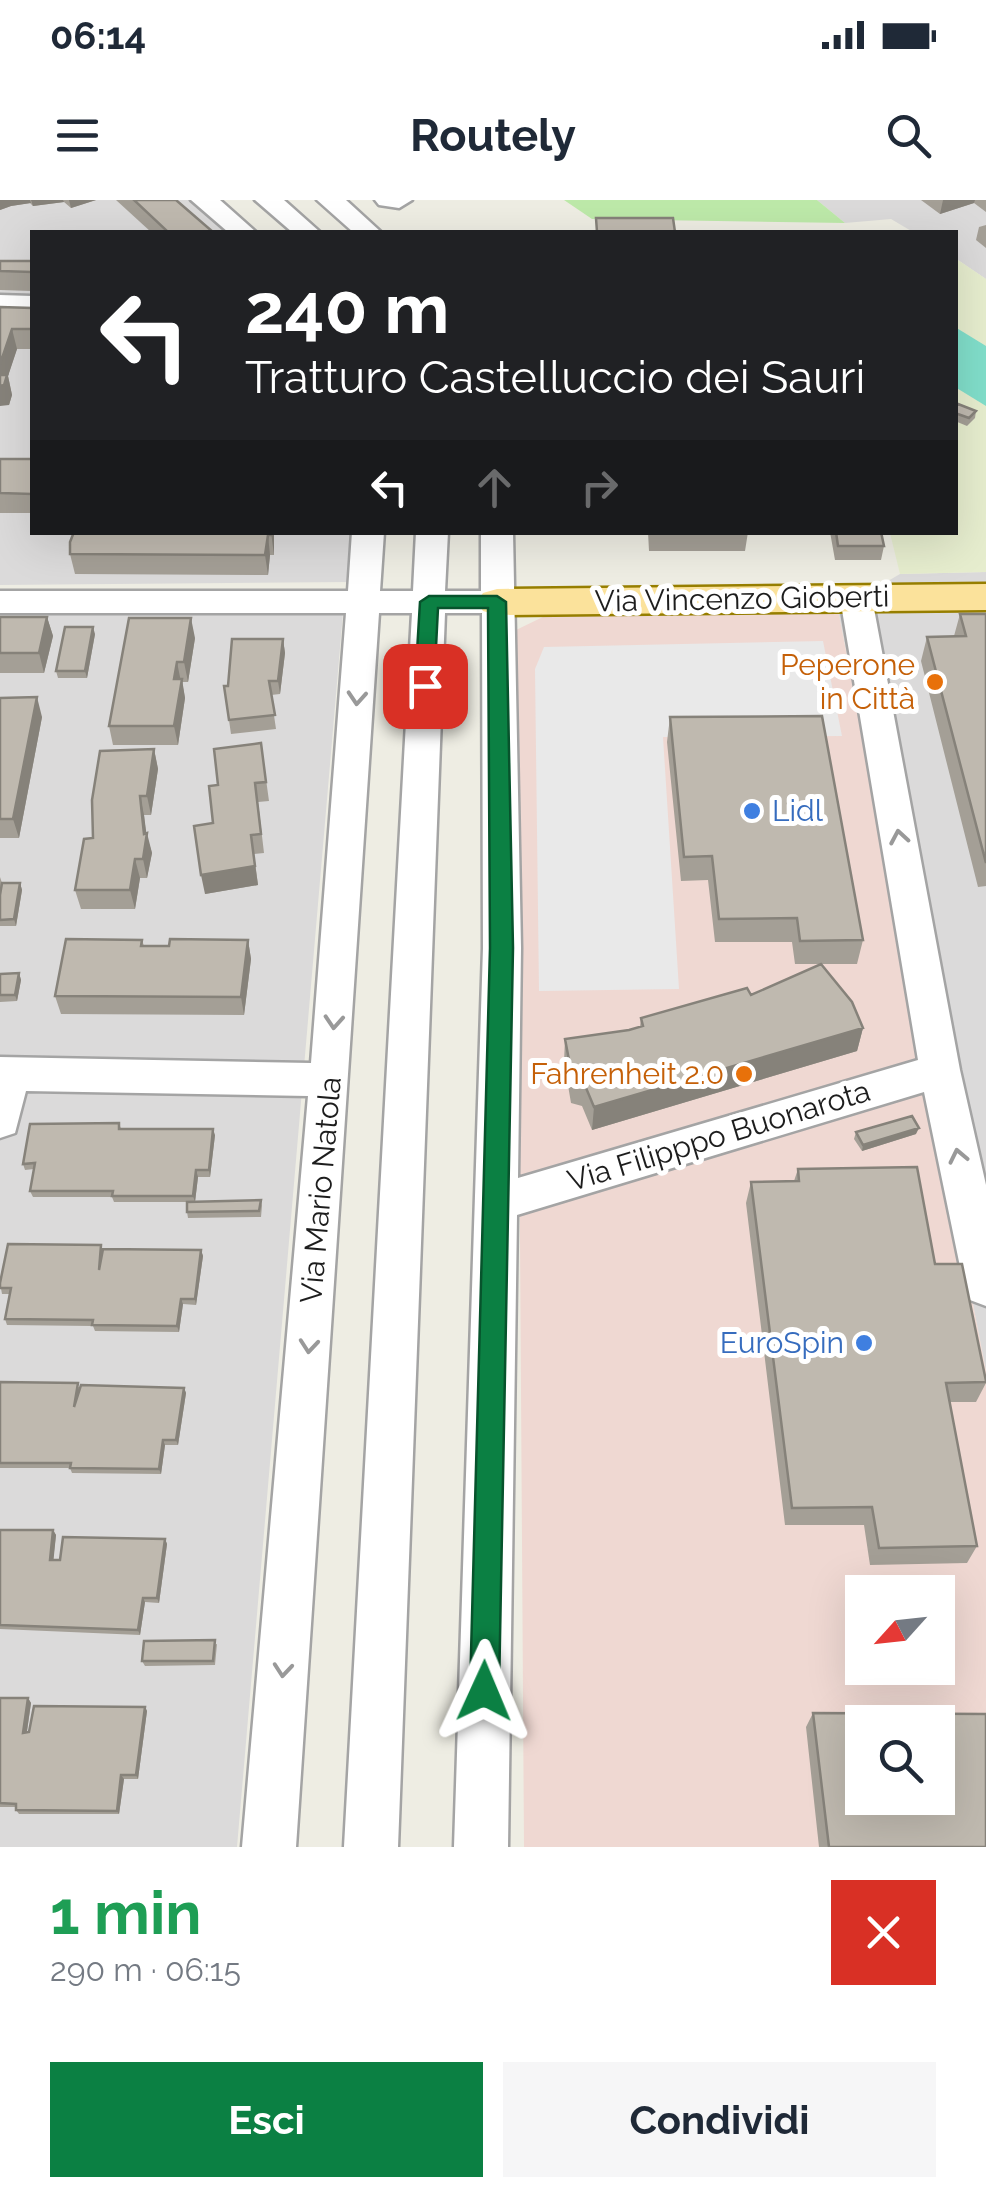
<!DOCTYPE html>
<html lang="it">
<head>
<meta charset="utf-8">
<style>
  :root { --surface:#fff; --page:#f6f6f7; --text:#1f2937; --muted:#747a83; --accent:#0b8043 }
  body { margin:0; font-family:Raleway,sans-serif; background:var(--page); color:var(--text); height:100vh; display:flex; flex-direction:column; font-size:38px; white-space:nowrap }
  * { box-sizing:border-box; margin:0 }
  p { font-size:32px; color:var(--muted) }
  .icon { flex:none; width:55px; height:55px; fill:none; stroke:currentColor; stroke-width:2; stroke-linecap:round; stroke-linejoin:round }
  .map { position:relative; height:1647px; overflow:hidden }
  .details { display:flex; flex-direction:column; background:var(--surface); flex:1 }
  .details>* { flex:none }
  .banner { position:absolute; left:30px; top:30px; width:928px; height:305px; border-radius:0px; box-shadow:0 10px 40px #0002; background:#202124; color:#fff; overflow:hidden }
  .needle { width:65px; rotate:243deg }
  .tools { position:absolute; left:845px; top:1375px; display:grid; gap:20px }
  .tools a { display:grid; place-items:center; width:110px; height:110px; border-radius:0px; background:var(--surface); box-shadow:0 10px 40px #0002; font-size:50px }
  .pin { position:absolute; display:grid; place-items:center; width:85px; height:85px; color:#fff; margin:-42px; border-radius:20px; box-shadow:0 5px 15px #0006 }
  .me { position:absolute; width:110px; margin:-55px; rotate:1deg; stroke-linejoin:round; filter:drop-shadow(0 0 8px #0008) }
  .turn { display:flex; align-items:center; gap:35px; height:210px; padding:0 50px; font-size:45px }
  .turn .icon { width:130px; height:130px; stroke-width:2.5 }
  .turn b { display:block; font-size:70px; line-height:85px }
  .lanes { display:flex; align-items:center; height:95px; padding:0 50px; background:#0003; justify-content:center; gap:50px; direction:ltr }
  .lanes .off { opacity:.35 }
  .round { display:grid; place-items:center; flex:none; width:105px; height:105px; border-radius:0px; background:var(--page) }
  .head { display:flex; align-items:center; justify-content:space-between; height:170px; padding:0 50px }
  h1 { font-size:60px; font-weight:700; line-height:75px; color:#1e9e55 }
  .primary-button { display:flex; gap:20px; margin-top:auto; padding:20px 50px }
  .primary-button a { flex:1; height:115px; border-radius:0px; background:var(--accent); color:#fff; font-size:40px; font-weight:700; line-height:115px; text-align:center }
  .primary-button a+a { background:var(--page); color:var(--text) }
  .status { display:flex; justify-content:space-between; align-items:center; height:70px; padding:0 50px; background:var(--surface); direction:ltr }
  .status svg { height:28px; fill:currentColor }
  header { display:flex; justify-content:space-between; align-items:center; height:130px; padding:0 50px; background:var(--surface); font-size:45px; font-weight:700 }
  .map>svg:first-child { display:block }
</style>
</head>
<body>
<div class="status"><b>06:14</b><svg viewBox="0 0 49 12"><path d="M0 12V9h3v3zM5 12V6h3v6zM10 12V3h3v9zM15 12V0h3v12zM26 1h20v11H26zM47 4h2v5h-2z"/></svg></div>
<header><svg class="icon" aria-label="menu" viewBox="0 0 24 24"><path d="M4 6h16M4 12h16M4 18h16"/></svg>Routely<svg class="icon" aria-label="search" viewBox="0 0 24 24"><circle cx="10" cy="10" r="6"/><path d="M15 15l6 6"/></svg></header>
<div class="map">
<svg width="986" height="1647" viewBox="0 0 986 1647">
  <rect width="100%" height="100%" fill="#eeede3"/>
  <path fill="#dbdada" d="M0,0H197L235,32H32V332L356,333L351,382L0,385Z
    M817,0H986V79L955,58V32H913L891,19L845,23Z
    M986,372V1171L838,410L900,374Z
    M343,413L237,1647H0V414Z"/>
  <path fill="#efd8d2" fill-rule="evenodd" d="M838,410L986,1171V1647H524L516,430L547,415ZM862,1392H938V1468H862ZM862,1522H938V1598H862Z"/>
  <path fill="#e6edce" d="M955,58L986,79V372L900,374L890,333L955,332Z"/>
  <path fill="#bde9a9" d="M564,0H817L845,23L592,19Z"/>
  <path fill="#81deca" d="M955,127L986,146V206L955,187Z"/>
  <path fill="#e9e9e9" d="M823,441L842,536L663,537L679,789L539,791L535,469L544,447Z"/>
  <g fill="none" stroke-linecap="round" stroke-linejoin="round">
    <g stroke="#a4a4a4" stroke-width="5">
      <path id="minor" d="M191,0H220L256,32H228Z
        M255,0H284L320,32H292Z
        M317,0H346L381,32H353Z
        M375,0H412L399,8L379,5Z
        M0,95L32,96V112L0,111Z
        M352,332H384L380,391H413L416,332H448L445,391H481V332H513L521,748L518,978L918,860L840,398L844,390L856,387L868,390L872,398L960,870L986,985V1106L970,1100L964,1086L924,892L517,1015L508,1647H454L483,748L482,413H445L398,1647H344L412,413H379L296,1647H242L308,896L26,891L15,933L0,938V857L311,863L346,413H0V391H348Z"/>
    </g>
    <g stroke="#967e00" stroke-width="5">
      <path id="major" d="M986,384V410L497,415L483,411L477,402L483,393L497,389Z"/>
    </g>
    <use href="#minor" fill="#fff" fill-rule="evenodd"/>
    <use href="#major" fill="#fbe29b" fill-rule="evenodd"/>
  </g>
  <path fill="#a49f96" d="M0,0H96L71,8L64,2L33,6L30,3L11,6L0,10Z
    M116,0H176L213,32H151Z
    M921,0H986V12L974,3L940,14Z
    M986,25V48L976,40L979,27Z
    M0,61H32V91L0,90Z
    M0,107L32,108V149H17L8,176L12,195L9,205Z
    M955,207L976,211L975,218L967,226L955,221Z
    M0,259H32V313H0Z
    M274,332V355H270L268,375L75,374L70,354Z
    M648,332H748L745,351H649Z
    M830,332H881L884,346L881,360H835Z
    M960,414H986V686L978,687L921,461L927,437L954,436Z
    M0,417H47L53,436L44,473H0Z
    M95,434L87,478H58L56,471Z
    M195,438L188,482H182L185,498L178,545H113L109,526Z
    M283,439L285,453L280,494L271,495L276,529L231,534L224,486H228Z
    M0,498L42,517L19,638H0Z
    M670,517L863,740L857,764H795L792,742H715L708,680L681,681L667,542Z
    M261,543L269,601L258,602L264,653L254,654L258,685L205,694L218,585Z
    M154,549L158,569L151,615H144L146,634L152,653L147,678H140L135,709H81L75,690L93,638Z
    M0,677L2,683H20L22,690L16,726H0Z
    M142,740L144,746H169L248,740L251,759L244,815L61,814L55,796Z
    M19,773L21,780L17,801L0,802V774Z
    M751,795L863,828L857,851L592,930L582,906L571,903L564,862L565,839L629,830L640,827L641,818Z
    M119,923L121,929L215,935L210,977H198L195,1002L261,1000L262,1006L261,1017L188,1018L187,1012V1002H114L112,997H33L30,991L34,969L25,970L23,964Z
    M856,932L916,934L862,951L854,939Z
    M798,969L935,1064L986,1183L976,1202H950L977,1346L967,1363L870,1365L864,1325H785L746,1003L751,982L794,981Z
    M201,1050L203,1056L196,1105L183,1104L179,1132L95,1131L93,1126L7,1125L5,1119L10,1094H2L0,1083L103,1051Z
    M0,1182L80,1187L184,1188L186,1193L178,1245H165L161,1274L72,1273L70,1268H0Z
    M0,1330H53L56,1335L53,1360H60L165,1339L167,1344L159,1403L145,1402L140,1435L0,1429Z
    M217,1444L215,1465L145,1466L142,1461Z
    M0,1498H28L31,1503L27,1532L145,1507L147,1511L138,1579H124L119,1614H19L16,1610V1607H0Z
    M813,1513L986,1647H819L806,1527Z"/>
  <path fill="#86827a" d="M0,0H30L31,3L11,6L0,10Z
    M31,0H63L64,2L33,6Z
    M69,0H96L71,8Z
    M943,0H975L974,3L940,14Z
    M12,129L17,149L8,176L12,195L9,205L0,206V164Z
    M271,332H274V355Z
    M268,335L270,355L268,375L265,355Z
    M47,417L53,436L44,473L39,453Z
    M191,418L195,438L188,482L184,462Z
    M93,427L95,434L87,478L85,471Z
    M283,439L285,453L280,494L278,481Z
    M177,462L181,482L174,479Z
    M182,479L185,498L178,545L174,526Z
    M37,497L42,517L19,638L13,619Z
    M154,549L158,569L151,615L147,596Z
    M140,596L144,615L147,638V633L152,653L147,678L143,659L144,634Z
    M251,635L258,685L205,694L201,675Z
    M135,659L140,678L135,709L130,690Z
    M20,683L22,690L16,726L14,719Z
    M248,740L251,759L244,815L241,797Z
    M19,773L21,780L17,801L15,795Z
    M863,828L857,851L592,930L594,907Z
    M919,928L916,934L862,951L863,945Z
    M213,929L215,935L210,977L209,970Z
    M196,970L198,977L195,1002L193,996Z
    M201,1050L203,1056L196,1105L195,1099Z
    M181,1099L183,1104L179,1132L177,1126Z
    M184,1188L186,1193L178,1245L176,1240Z
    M163,1240L165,1245L161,1274L159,1269Z
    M53,1330L56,1335L53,1365L50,1360Z
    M165,1339L167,1344L159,1403L157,1398Z
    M143,1398L145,1402L140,1435L138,1430Z
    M28,1498L31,1503L26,1537L23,1533Z
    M145,1507L147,1511L138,1579L136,1575Z
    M121,1575L124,1579L119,1614L117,1611Z"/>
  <path fill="#bfb9af" stroke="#86827a" stroke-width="2.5" fill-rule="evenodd" d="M134,0H176L213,32H158L166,30Z
    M596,18H673L675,32H597Z
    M0,61H32V72L0,71Z
    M0,107L32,108V129H12L0,164Z
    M0,175H7L4,185L0,186Z
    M958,204L976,211L969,218L955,213V207Z
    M0,259H32V294L0,293Z
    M74,332H271V335H268L265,355L70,354V342Z
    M836,332H881L884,346H838Z
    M960,414H986V663L927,437L966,436Z
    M0,417H47L39,453H0Z
    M129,418H191L184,462H177L174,479H182L174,526H109Z
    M65,427H93L85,471H56Z
    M232,439H283L278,481H269L275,515L229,520L224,486H228Z
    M37,497L13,619H0V498Z
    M822,516L863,740L800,741L797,718L719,719L712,656L684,657L670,517Z
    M261,543L266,582L255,583L261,634L251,635L255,666L201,675L194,626L213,623L209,586L218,585L214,549Z
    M154,549L147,596H140L144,634L147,633L143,659H135L130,690H75L84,639L93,638L92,600L100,551Z
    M2,683H20L14,719L0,720V695Z
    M66,739L142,740L141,746H169L170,739L248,740L241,797L55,796Z
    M821,764L852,802L863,828L594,907L584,883L573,881L565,839L629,830L643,826L641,818L747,788L751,795Z
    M19,773L15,795H0V774Z
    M912,916L919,928L863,945L856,932Z
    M119,923V929H213L209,970H196L193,996H112L113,991H30L35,963L23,964L30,924Z
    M917,967L935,1064H962L986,1181V1182L946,1183L977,1346L879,1348L872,1307L792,1308L751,982L799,981L798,969Z
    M261,1000L259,1011L187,1012V1002Z
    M8,1044L101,1045L99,1070L103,1049L201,1050L195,1099H181L177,1126L92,1125L93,1120L5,1119L11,1088H0V1083Z
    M0,1182L78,1183L74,1207L81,1185L184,1188L176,1240H163L159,1269L70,1268L71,1263H0Z
    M0,1330H53L50,1360H60L63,1337L165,1339L157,1398H143L138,1430L0,1425Z
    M215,1440L213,1461H142L144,1441Z
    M0,1498H28L23,1533L29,1532L34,1506L145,1507L136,1575H121L117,1611L16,1610V1604L0,1603Z
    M813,1513L986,1514V1647H829ZM862,1522H938V1598H862Z"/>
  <defs><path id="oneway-chevron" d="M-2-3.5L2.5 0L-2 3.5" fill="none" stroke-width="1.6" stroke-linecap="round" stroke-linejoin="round" transform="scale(2.5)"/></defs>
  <g stroke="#999">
    <use href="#oneway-chevron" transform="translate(357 498) rotate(94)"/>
    <use href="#oneway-chevron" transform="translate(899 637) rotate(-100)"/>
    <use href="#oneway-chevron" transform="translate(334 822) rotate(94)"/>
    <use href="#oneway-chevron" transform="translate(958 956) rotate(-102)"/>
    <use href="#oneway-chevron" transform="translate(309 1146) rotate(95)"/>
    <use href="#oneway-chevron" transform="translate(283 1470) rotate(95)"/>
  </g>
  <path fill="#0b8043" stroke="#07532c" stroke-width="2.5" d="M429,396H497L506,402L513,748L499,1491L495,1501L484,1505L474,1501L470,1491L490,748L488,408H438L434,486L425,493L415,486L420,402Z"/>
  <g fill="#e8710a" stroke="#fff" stroke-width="4">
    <circle cx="935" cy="482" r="10"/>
    <circle cx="744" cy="874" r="10"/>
  </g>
  <g fill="#3f7fe0" stroke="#fff" stroke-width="4">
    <circle cx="752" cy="611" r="10"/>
    <circle cx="864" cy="1143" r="10"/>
  </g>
  <g text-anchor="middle" stroke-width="10" stroke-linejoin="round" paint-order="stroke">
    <g font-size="30" fill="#1d1d1d" stroke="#fff">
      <text transform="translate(742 399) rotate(-1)" y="10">Via Vincenzo Gioberti</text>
      <text transform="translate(719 936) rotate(-17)" y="10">Via Filipppo Buonarota</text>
      <text transform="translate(321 990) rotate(-85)" y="10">Via Mario Natola</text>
    </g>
    <g font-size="30" fill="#c56008" stroke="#fff" text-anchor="end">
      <text x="915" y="475">Peperone<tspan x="915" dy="34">in Città</tspan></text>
      <text x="724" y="884">Fahrenheit 2.0</text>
    </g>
    <g font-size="30" fill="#366cbe" stroke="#fff" text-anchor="start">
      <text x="772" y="621">Lidl</text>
      <text x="844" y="1153" text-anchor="end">EuroSpin</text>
    </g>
  </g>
</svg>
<div class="tools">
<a><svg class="needle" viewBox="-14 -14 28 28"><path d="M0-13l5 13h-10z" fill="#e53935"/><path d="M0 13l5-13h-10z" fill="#747a83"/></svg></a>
<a><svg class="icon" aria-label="search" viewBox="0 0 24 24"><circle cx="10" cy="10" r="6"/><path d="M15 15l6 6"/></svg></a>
</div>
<div class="pin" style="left:425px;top:486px;background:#d93025"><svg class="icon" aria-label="arrive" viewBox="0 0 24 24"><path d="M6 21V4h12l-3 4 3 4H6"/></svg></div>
<svg class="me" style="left:484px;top:1491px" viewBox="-20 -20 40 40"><path d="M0-17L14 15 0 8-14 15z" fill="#0b8043" stroke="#fff" stroke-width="4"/></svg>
<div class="banner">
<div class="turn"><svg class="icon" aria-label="left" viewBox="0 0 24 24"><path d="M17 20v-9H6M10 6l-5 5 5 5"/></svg><div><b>240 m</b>Tratturo Castelluccio dei Sauri</div></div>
<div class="lanes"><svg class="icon" aria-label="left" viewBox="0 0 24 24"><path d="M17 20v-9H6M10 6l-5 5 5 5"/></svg><svg class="icon off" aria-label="ahead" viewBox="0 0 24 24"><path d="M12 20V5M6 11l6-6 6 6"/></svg><svg class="icon off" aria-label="right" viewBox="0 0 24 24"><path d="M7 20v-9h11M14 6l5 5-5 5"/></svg></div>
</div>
</div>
<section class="details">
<div class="head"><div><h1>1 min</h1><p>290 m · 06:15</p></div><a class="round" style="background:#d93025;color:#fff"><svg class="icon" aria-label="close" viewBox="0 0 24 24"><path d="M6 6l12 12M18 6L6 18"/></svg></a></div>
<div class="primary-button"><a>Esci</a><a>Condividi</a></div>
</section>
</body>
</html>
